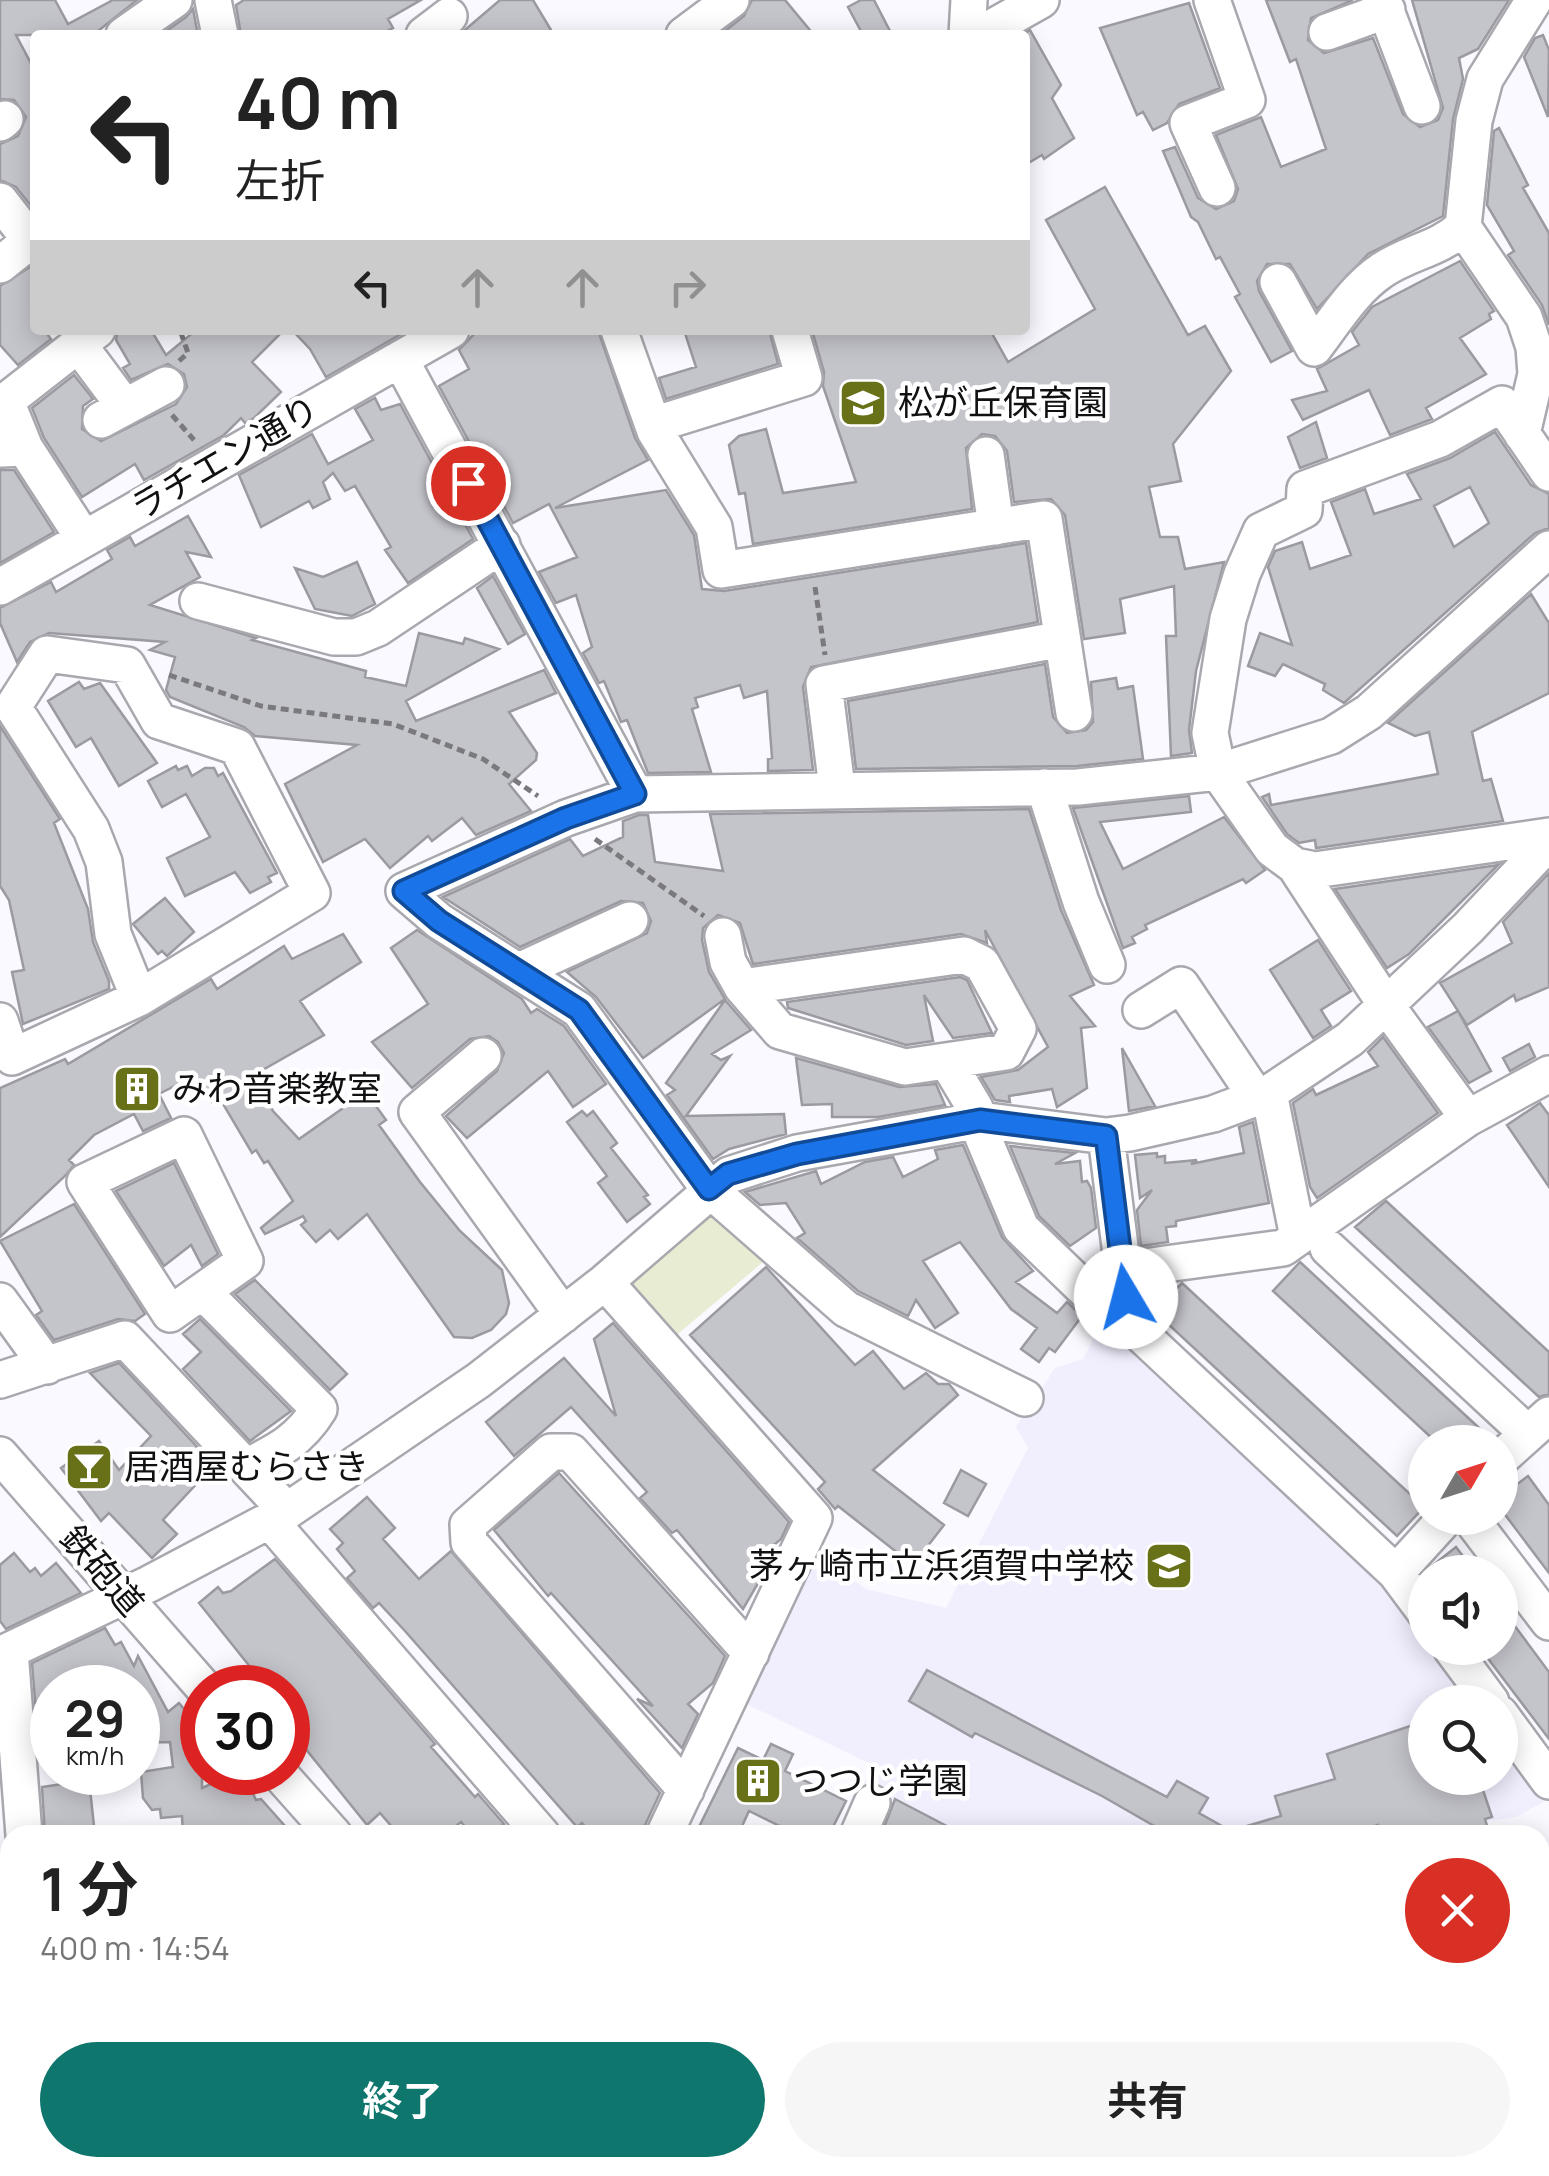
<!DOCTYPE html>
<html lang="ja">
<head>
<meta charset="utf-8">
<style>
  :root { --surface:#fff; --page:#f6f6f6; --text:#222; --muted:#767676; --accent:#0f766e }
  body { margin:0; font-family:Manrope,"Noto Sans JP",sans-serif; background:var(--page); color:var(--text); height:100vh; display:flex; flex-direction:column; font-size:38px; white-space:nowrap }
  * { box-sizing:border-box; margin:0 }
  p { font-size:32px; color:var(--muted) }
  .icon { flex:none; width:55px; height:55px; fill:none; stroke:currentColor; stroke-width:2; stroke-linecap:round; stroke-linejoin:round }
  .map { position:relative; flex:1; overflow:hidden }
  .details { position:absolute; left:0px; top:1825px; width:1550px; height:352px; display:flex; flex-direction:column; background:var(--surface); border-radius:30px 30px 0 0; box-shadow:0 5px 25px #0003 }
  .details>* { flex:none }
  .hud { position:absolute; left:30px; top:30px; width:1000px; height:305px; border-radius:10px; box-shadow:0 5px 25px #0003; background:#fff; color:var(--text); overflow:hidden }
  .needle { width:65px; rotate:51deg }
  .controls { position:absolute; left:1408px; top:1425px; display:grid; gap:20px }
  .controls a { display:grid; place-items:center; width:110px; height:110px; border-radius:50%; background:var(--surface); box-shadow:0 5px 25px #0003; font-size:50px }
  .speed { position:absolute; left:30px; top:1665px; display:flex; gap:20px; font-size:50px; font-weight:700; text-align:center }
  .speed>* { display:grid; place-content:center; width:130px; height:130px; border-radius:50%; background:var(--surface); box-shadow:0 5px 25px #0003; line-height:1 }
  .speed small { font-size:25px; font-weight:400 }
  .speed .limit { border:15px solid #d22; background:#fff; color:#111 }
  .pin { position:absolute; display:grid; place-items:center; width:85px; height:85px; color:#fff; margin:-42px; border:5px solid #fff; border-radius:50%; box-shadow:0 2px 10px #0007 }
  .me { position:absolute; width:110px; margin:-55px; rotate:352deg; stroke-linejoin:round; filter:drop-shadow(0 0 8px #0008) }
  .turn { display:flex; align-items:center; gap:35px; height:210px; padding:0 40px; font-size:45px }
  .turn .icon { width:130px; height:130px; stroke-width:2.5 }
  .turn b { display:block; font-size:70px; line-height:85px }
  .lanes { display:flex; align-items:center; height:95px; padding:0 40px; background:#0003; justify-content:center; gap:50px; direction:ltr }
  .lanes .off { opacity:.35 }
  .round { display:grid; place-items:center; flex:none; width:105px; height:105px; border-radius:52px; background:var(--page) }
  .head { display:flex; align-items:center; justify-content:space-between; height:170px; padding:0 40px }
  h1 { font-size:60px; font-weight:700; line-height:75px }
  .cta { display:flex; gap:20px; margin-top:auto; padding:20px 40px }
  .cta a { flex:1; height:115px; border-radius:60px; background:var(--accent); color:#fff; font-size:40px; font-weight:700; line-height:115px; text-align:center }
  .cta a+a { background:var(--page); color:var(--text) }
  .map>svg:first-child { display:block }
</style>
</head>
<body>
<div class="map">
<svg width="1549" height="2176" viewBox="0 0 1549 2176">
  <rect width="100%" height="100%" fill="#faf9ff"/>
  <path fill="#f1effe" d="M1103,1320L1384,1579L1425,1633V1648H1436L1477,1702H1425V1778H1500V1733L1549,1799L1516,1817L1468,1824L1432,1835H874L891,1802L862,1787L873,1765L742,1702L816,1554L866,1589L946,1608L1028,1448L1016,1427L1055,1368L1083,1359Z"/>
  <path fill="#e8ecd2" d="M718,1199L769,1257L672,1339L620,1275Z"/>
  <path fill="#c4c4cb" stroke="#9a9aa0" stroke-width="2.5" fill-rule="evenodd" d="M0,0H55L68,24L113,0H137L93,35H16L35,71V211L16,187L0,180V144L18,136L26,117L14,100L0,99Z
    M244,0H421L388,19L393,28L379,35H241L236,5Z
    M500,0H533L554,35H459Z
    M752,0H785L814,35H728L725,31L744,16Z
    M861,0H874L892,35H863L848,7Z
    M1266,0H1353L1311,18L1308,40L1324,53L1373,38L1403,114L1420,127L1438,120L1443,108L1412,0H1509L1478,49L1459,58L1463,79L1453,119L1443,216L1368,254L1317,309L1290,264H1267L1257,281L1259,291L1292,351L1271,362L1235,297L1240,294L1220,257L1216,259L1198,222L1191,217L1163,151L1175,147L1198,198L1216,209L1234,201L1238,189L1216,135L1261,117L1281,167L1326,149L1296,59L1290,62Z
    M1189,3L1220,88L1179,104L1167,123L1153,130L1143,112L1137,115L1100,28Z
    M193,9L198,35H161L186,17Z
    M1030,30L1061,85L1052,98L1074,138L1044,159L1042,155L1025,165V33Z
    M1543,35L1549,50L1548,117L1524,57L1535,38Z
    M1499,128L1528,185L1523,188L1549,233V325L1542,305L1508,255L1514,251L1487,205L1494,131Z
    M1105,187L1188,335L1205,326L1231,371L1173,444L1181,481L1149,487L1160,537H1178L1185,569L1224,562L1196,671L1189,730L1192,753L1171,756L1166,636H1176L1174,586L1120,599L1125,633L1084,639L1065,515L1051,499L1014,502L1007,451L995,436L982,434L966,448L972,509L753,544L745,493L739,494L729,445L739,436L766,429L783,493L856,482L823,386L824,372L812,330H990L1008,362L1095,309L1046,220Z
    M1460,261L1494,311L1489,314L1491,319L1460,338L1486,374L1426,408L1432,419L1390,435L1369,390L1303,420L1292,400L1327,391L1317,369L1359,345L1352,332L1372,307Z
    M35,264V330H44L51,339L18,365L0,345V286Z
    M118,330H151L166,355L196,330H284L252,362L281,392L254,418L245,423L241,418L224,435L144,480L135,464L82,497L44,438L32,408L74,375L93,399L83,406L82,429L101,441L176,404L187,387L184,374L168,364L131,380L123,368L130,364L116,340Z
    M292,330H408L326,377L310,349Z
    M478,330H598L635,438L648,460L555,508L666,490L694,535L702,589L724,591L1026,543L1038,622L811,667L803,687L813,770L768,771V759L772,758L767,691L744,698L740,685L695,698L698,707L692,709L711,772L648,773L627,720L621,722L604,681L599,683L583,653L592,647L576,595L556,603L539,572L577,557L549,504L513,523L439,386L469,369L459,350Z
    M684,330H769L778,364L666,399L659,378L696,367Z
    M375,398L381,410L400,404L473,539L408,583L385,550L391,547L355,486L345,491L333,473L323,482L330,499L313,508L309,501L261,527L239,475L312,434L328,464L373,440L355,409Z
    M1316,422L1327,458L1300,468L1288,437Z
    M1495,432L1531,485L1549,494V528L1535,533L1344,703L1323,690L1325,684L1283,664L1275,676L1248,666L1260,633L1292,645L1268,567L1275,551L1302,542L1310,569L1351,555L1331,502L1365,489L1374,514L1421,499L1407,474L1450,458ZM1470,487L1489,523L1454,547L1434,506Z
    M0,470H14L54,532L0,563Z
    M188,516L211,557L186,552L200,577L150,605L256,638L252,640L366,671L365,677L406,686L419,633L463,644L465,638L499,649L406,701L416,721L544,670L556,693L509,712L537,753L536,760L509,784L531,811L476,835L462,818L432,841L428,836L390,868L365,839L323,862L285,784L357,745L255,736L244,727L170,697L166,690L175,657L150,650L165,642L49,633L30,642L17,662L0,623V608L51,582L56,592L112,559L107,550L130,537L135,546Z
    M357,562L375,604L352,616L315,609L295,568L323,577Z
    M493,576L525,634L508,644L477,588Z
    M1531,594L1549,623V693L1472,732L1483,781L1491,779L1503,821L1316,848L1315,840L1299,843L1287,834L1262,797L1269,794L1271,805L1438,774L1429,732L1415,736L1388,723Z
    M1045,664L1053,717L1067,733L1086,730L1093,722L1091,682L1116,678L1118,689L1133,686L1143,759L1077,766L856,769L848,701Z
    M79,682L84,689L100,683L157,763L119,786L91,738L76,747L48,701Z
    M0,726L60,819L54,823L88,909L93,942L109,981V989L23,1024L12,972L24,970L9,900L0,886Z
    M176,766L178,770L187,766L192,776L205,768H214L218,776L223,773L277,873L268,877L271,882L250,893L235,872L185,896L167,858L210,837L186,794L162,807L148,781Z
    M1189,796L1191,812L1100,822L1123,869L1224,817L1265,870L1246,883L1243,879L1145,925L1147,929L1132,937L1135,943L1123,948L1073,808Z
    M1029,809L1061,910L1094,985L1070,996L1095,1026L1081,1028L1087,1088L1057,1107L1052,1089L1009,1096L1010,1102L995,1100L981,1077L1018,1070L1048,1047L985,930L987,943L961,934L753,964L740,923L718,915L703,928L702,940L709,972L725,999L643,1058L596,997L567,972L647,933L651,921L643,903L621,901L520,947L443,897L570,839L583,856L623,837V821L639,815H648L655,862L723,871L710,814Z
    M1498,865L1409,954L1387,968L1335,889Z
    M1549,873V987L1516,1001L1514,995L1467,1025L1440,983L1512,943L1503,922Z
    M165,898L194,932L167,956L162,951L158,954L133,924Z
    M417,930L522,999L531,1013L537,1009L564,1026L606,1084L573,1107L548,1071L467,1138L446,1116L497,1071L504,1053L498,1042L489,1036L470,1039L412,1088L372,1042L428,1004L391,948Z
    M343,934L361,962L300,1001L324,1035L252,1076L273,1111L299,1139L366,1092L386,1120L379,1125L420,1182L460,1231L502,1270L509,1303L506,1314L491,1330L472,1338L454,1337L367,1214L338,1239L330,1230L316,1242L301,1225L306,1221L303,1216L265,1234L261,1228L293,1201L268,1161L264,1163L256,1150L252,1153L219,1097L212,1102L194,1076L159,1094L171,1118L143,1131L134,1114L94,1135L69,1160L74,1165L66,1175L0,1237V1088L65,1059L68,1064L211,979L217,989L284,946L292,959Z
    M1318,940L1351,991L1321,1010L1331,1026L1313,1038L1270,970Z
    M960,977L967,980L992,1033L953,1038L924,995L933,1041L906,1045L788,1008L787,1002Z
    M725,1000L751,1030L712,1054L721,1060L730,1056L686,1116L784,1114L786,1134L729,1149L713,1159L667,1095L675,1090L666,1083Z
    M1458,1011L1491,1071L1469,1083L1428,1027Z
    M1383,1037L1438,1113L1317,1198L1310,1187L1293,1103L1313,1089L1316,1095L1378,1066L1368,1052Z
    M1529,1044L1535,1057L1510,1071L1503,1058Z
    M1122,1048L1155,1106L1129,1111Z
    M796,1058L899,1087L936,1084L945,1105L878,1117H832V1104L802,1105Z
    M1540,1103L1549,1115V1187L1507,1125Z
    M582,1111L587,1116L593,1111L617,1143L611,1148L648,1195L644,1197L650,1204L627,1222L598,1183L607,1176L567,1122Z
    M1253,1122L1269,1203L1176,1221V1226L1166,1227L1168,1242L1141,1246L1137,1210L1152,1190L1140,1198L1135,1155L1157,1153V1157L1165,1156V1163L1197,1160L1191,1164L1244,1153L1239,1127Z
    M963,1145L1002,1237L1033,1271L1016,1282L1057,1313L1067,1302L1082,1316L1055,1352L1049,1348L1039,1362L1021,1349L1037,1328L1011,1309L960,1242L923,1261L958,1313L935,1328L916,1300L908,1316L858,1291L797,1238L805,1233L786,1203L760,1205L745,1192L816,1171L821,1184L865,1162L893,1157L903,1177L938,1159L935,1150Z
    M1010,1146L1075,1153L1055,1164L1080,1161L1082,1182L1087,1181L1091,1188L1096,1228L1070,1246L1039,1216Z
    M174,1163L218,1254L202,1266L191,1245L164,1266L116,1191Z
    M1386,1201L1549,1352V1394L1539,1397L1355,1227Z
    M74,1204L145,1314L135,1321L118,1319L54,1340L36,1315L42,1311L0,1241Z
    M1300,1262L1491,1439L1436,1442L1273,1291Z
    M766,1267L855,1365L873,1351L904,1389L926,1373L938,1384H949L958,1395L873,1470L944,1525L913,1565L838,1506L835,1509L818,1489L825,1482L690,1335Z
    M255,1280L347,1374L330,1390L235,1294Z
    M1182,1283L1424,1507L1397,1536L1154,1311Z
    M200,1319L291,1411L250,1441L183,1369L201,1352L183,1334Z
    M613,1323L789,1522L781,1539L754,1562L764,1573L743,1609L677,1530L672,1533L640,1498L647,1492L571,1407L514,1456L486,1422L564,1358L616,1416L594,1339Z
    M119,1363L214,1465L163,1520L177,1534L152,1558L109,1513L101,1521L61,1468L99,1441L119,1470L151,1436L90,1373Z
    M961,1470L986,1484L968,1516L944,1503Z
    M559,1473L725,1656L713,1683L688,1704L698,1714L682,1748L637,1699L653,1706L551,1593L548,1596L494,1530Z
    M1528,1476L1549,1505V1573L1500,1508V1497Z
    M367,1497L395,1528L383,1539L419,1579L451,1551L660,1793L645,1825L633,1835H592L582,1823L577,1827L405,1631L379,1603L373,1608L347,1578L355,1571L337,1549L343,1543L330,1529Z
    M1456,1547L1475,1572H1425L1432,1566Z
    M14,1553L30,1572L35,1568L41,1576L56,1563L81,1593L6,1629L0,1621V1565Z
    M275,1559L435,1744L431,1747L475,1797L478,1794L504,1824L491,1835H472L461,1822L445,1835H399L380,1813L367,1825L288,1727V1688H267L199,1603L218,1587L223,1593L231,1591Z
    M1500,1606L1549,1672V1739L1480,1648H1500Z
    M105,1628L115,1645L121,1642L134,1666L138,1656L168,1712L179,1703L202,1731V1788L238,1772L246,1789L250,1787L256,1800L261,1799L293,1835H183L182,1816L161,1818L160,1809L152,1810L143,1798L141,1772L173,1767L170,1742L138,1743V1688H52V1747L39,1748L32,1663Z
    M927,1670L1167,1797L1177,1781L1208,1798L1199,1813L1238,1835L1237,1829L1281,1816L1275,1796L1335,1779L1327,1754L1425,1721V1778H1479L1492,1817L1485,1819L1490,1835H1380L1378,1825L1348,1835H1170L1102,1796L975,1733L972,1737L909,1701Z
    M771,1744L793,1754L785,1771L846,1801L829,1835H798L749,1811L738,1835H695L738,1748L763,1760Z
    M89,1780L95,1835H45L42,1787Z
    M895,1799L964,1835H881Z"/>
  <g fill="none" stroke-linecap="round" stroke-linejoin="round">
    <g stroke="#a9a8af" stroke-width="40">
      <path id="minor" d="M213,0L220,35
        M1212,0L1247,100L1188,123L1217,188
        M1382,0L1422,106
        M1327,32L1387,10
        M124,35L174,0
        M424,35L449,16
        M684,35L731,0
        M967,35L969,0
        M979,35L1041,0
        M0,123L5,119
        M0,201L31,241
        M0,265L35,237
        M1278,282L1314,348C1334,322 1354,289 1381,271C1408,252 1438,250 1463,227
        M619,330L655,431L714,527L721,570L1044,519L1074,713
        M78,344L125,407
        M400,359L635,794
        M101,420L166,385
        M653,425L804,378L790,330
        M1522,434L1536,374L1534,347L1524,317L1463,227L1474,121L1485,79L1534,0
        M25,448L6,401L97,330
        M1,449L25,448L84,539
        M986,455L996,527
        M1549,473L1502,404L1440,439L1305,489L1304,510L1261,531L1242,574L1228,619L1210,733L1218,772L1272,849L1295,866L1315,870L1549,836
        M0,587L451,330
        M198,601L334,637H356L378,628L502,545
        M1044,787L1081,902L1107,965
        M837,788L824,684L1062,639
        M1295,866L1386,1005L1468,1118
        M723,936L728,962L742,987L780,1031L905,1067L1006,1052L1018,1029L982,964L964,955L742,987
        M519,971L630,920
        M1141,1010L1181,985L1257,1098
        M0,1021L12,1057L139,998L312,893L237,747L159,721L127,665L47,654L13,707L91,829L104,862L113,934L139,998
        M483,1056L417,1112L563,1315
        M947,1061L975,1108L983,1137L1021,1228L1108,1312L1130,1324L1396,1573L1425,1612
        M1269,1093L1298,1237
        M184,1135L245,1261L170,1314L85,1182Z
        M1106,1136L1126,1294
        M1328,1248L1526,1432
        M1122,1270L1283,1248L1468,1118L1549,1074
        M605,1282L814,1518L664,1835
        M204,1293L319,1409C300,1440 278,1451 246,1467
        M0,1301L47,1366
        M0,1380L125,1339L287,1511
        M1025,1398L846,1309L709,1189L579,1010L439,921L404,891L566,818L635,794L1078,787L1218,772L1331,736L1369,712L1549,549
        M0,1455L204,1688
        M1500,1459L1549,1415
        M1470,1518L1549,1622
        M270,1521L542,1835
        M1396,1573L1446,1518
        M1451,1648L1491,1702
        M10,1651L24,1835
        M0,1655L149,1584L287,1511L479,1380L605,1282L729,1175L797,1153L980,1120L1106,1136L1130,1133L1213,1114L1269,1093L1350,1039L1468,928L1549,842
        M1500,1714L1549,1781
        M278,1772L334,1835
        M686,1790L469,1542L468,1525L551,1452H571L751,1653
        M858,1835L872,1803
        M0,1945L10,1944
        M1540,2039L1549,2032
        M1540,2118L1549,2133
        M112,2168L116,2176
        M624,2168L632,2176
        M1276,2168L1295,2176
        M1451,2168L1455,2176
        M552,2176L561,2168"/>
    </g>
    <path stroke="#7a7a7e" stroke-width="5" stroke-dasharray="8 5" stroke-linecap="butt" d="M179,361L188,353L180,330
      M172,415L194,440
      M815,587L825,655
      M169,675L261,706L393,724L483,759L538,796
      M595,839L704,916"/>
    <use href="#minor" stroke="#fff" stroke-width="35"/>
  </g>
  <g fill="none" stroke-linecap="round" stroke-linejoin="round">
    <g stroke="#114b97" stroke-width="25">
      <path id="route" d="M468,483L635,794L566,818L404,891L439,921L579,1010L709,1189L728,1174L797,1154L980,1120L1106,1136L1126,1297"/>
    </g>
    <use href="#route" stroke="#1a73e8" stroke-width="18"/>
  </g>
  <defs>
    <g id="school-square" transform="scale(2.5)"><rect x="-9" y="-9" width="18" height="18" rx="4" fill="#687018" stroke="#fff"/><path d="M0-5L7-2L0 1L-7-2ZM-4 1L0 2.5L4 1V4Q0 6-4 4Z" fill="#fff"/></g>
    <g id="building-square" transform="scale(2.5)"><rect x="-9" y="-9" width="18" height="18" rx="4" fill="#687018" stroke="#fff"/><path d="M-4-6H4V6H1V3H-1V6H-4ZM-2.5-4.3h1.7v1.8h-1.7ZM.8-4.3h1.7v1.8H.8ZM-2.5-1h1.7V.8h-1.7ZM.8-1h1.7V.8H.8Z" fill="#fff"/></g>
    <g id="bar-square" transform="scale(2.5)"><rect x="-9" y="-9" width="18" height="18" rx="4" fill="#687018" stroke="#fff"/><path d="M-6-5H6L.8 .8V4.5H3.5V6h-7V4.5H-.8V.8Z" fill="#fff"/></g>
  </defs>
  <g fill-rule="evenodd">
    <use href="#school-square" x="863" y="403"/>
    <use href="#building-square" x="137" y="1089"/>
    <use href="#bar-square" x="89" y="1467"/>
    <use href="#school-square" x="1169" y="1566"/>
    <use href="#building-square" x="758" y="1781"/>
  </g>
  <g text-anchor="middle" stroke-width="9" stroke-linejoin="round" paint-order="stroke">
    <g font-size="35" fill="#111113" stroke="#fff" text-anchor="start">
      <text x="898" y="415">松が丘保育園</text>
      <text x="172" y="1101">みわ音楽教室</text>
      <text x="124" y="1479">居酒屋むらさき</text>
      <text x="1134" y="1578" text-anchor="end">茅ヶ崎市立浜須賀中学校</text>
      <text x="793" y="1793">つつじ学園</text>
    </g>
    <g font-size="35" fill="#111113" stroke="#fff">
      <text transform="translate(225 458) rotate(-30)" y="12">ラチエン通り</text>
      <text transform="translate(102 1571) rotate(49)" y="12">鉄砲道</text>
    </g>
  </g>
</svg>
<div class="controls">
<a><svg class="needle" viewBox="-14 -14 28 28"><path d="M0-13l5 13h-10z" fill="#e53935"/><path d="M0 13l5-13h-10z" fill="#767676"/></svg></a>
<a><svg class="icon" aria-label="sound" viewBox="0 0 24 24"><path d="M4 9h4l5-4v14l-5-4H4zM17 9q2 3 0 6"/></svg></a>
<a><svg class="icon" aria-label="search" viewBox="0 0 24 24"><circle cx="10" cy="10" r="6"/><path d="M15 15l6 6"/></svg></a>
</div>
<div class="speed"><div>29<small>km/h</small></div><div class="limit">30</div></div>
<div class="pin" style="left:468px;top:483px;background:#d93025"><svg class="icon" aria-label="arrive" viewBox="0 0 24 24"><path d="M6 21V4h12l-3 4 3 4H6"/></svg></div>
<svg class="me" style="left:1126px;top:1297px" viewBox="-20 -20 40 40"><circle r="19" fill="#fff"/><path d="M0-13L10 11 0 6-10 11z" fill="#1a73e8"/></svg>
<div class="hud">
<div class="turn"><svg class="icon" aria-label="left" viewBox="0 0 24 24"><path d="M17 20v-9H6M10 6l-5 5 5 5"/></svg><div><b>40 m</b>左折</div></div>
<div class="lanes"><svg class="icon" aria-label="left" viewBox="0 0 24 24"><path d="M17 20v-9H6M10 6l-5 5 5 5"/></svg><svg class="icon off" aria-label="ahead" viewBox="0 0 24 24"><path d="M12 20V5M6 11l6-6 6 6"/></svg><svg class="icon off" aria-label="ahead" viewBox="0 0 24 24"><path d="M12 20V5M6 11l6-6 6 6"/></svg><svg class="icon off" aria-label="right" viewBox="0 0 24 24"><path d="M7 20v-9h11M14 6l5 5-5 5"/></svg></div>
</div>
<section class="details">
<div class="head"><div><h1>1 分</h1><p>400 m · 14:54</p></div><a class="round" style="background:#d93025;color:#fff"><svg class="icon" aria-label="close" viewBox="0 0 24 24"><path d="M6 6l12 12M18 6L6 18"/></svg></a></div>
<div class="cta"><a>終了</a><a>共有</a></div>
</section>
</div>
</body>
</html>
